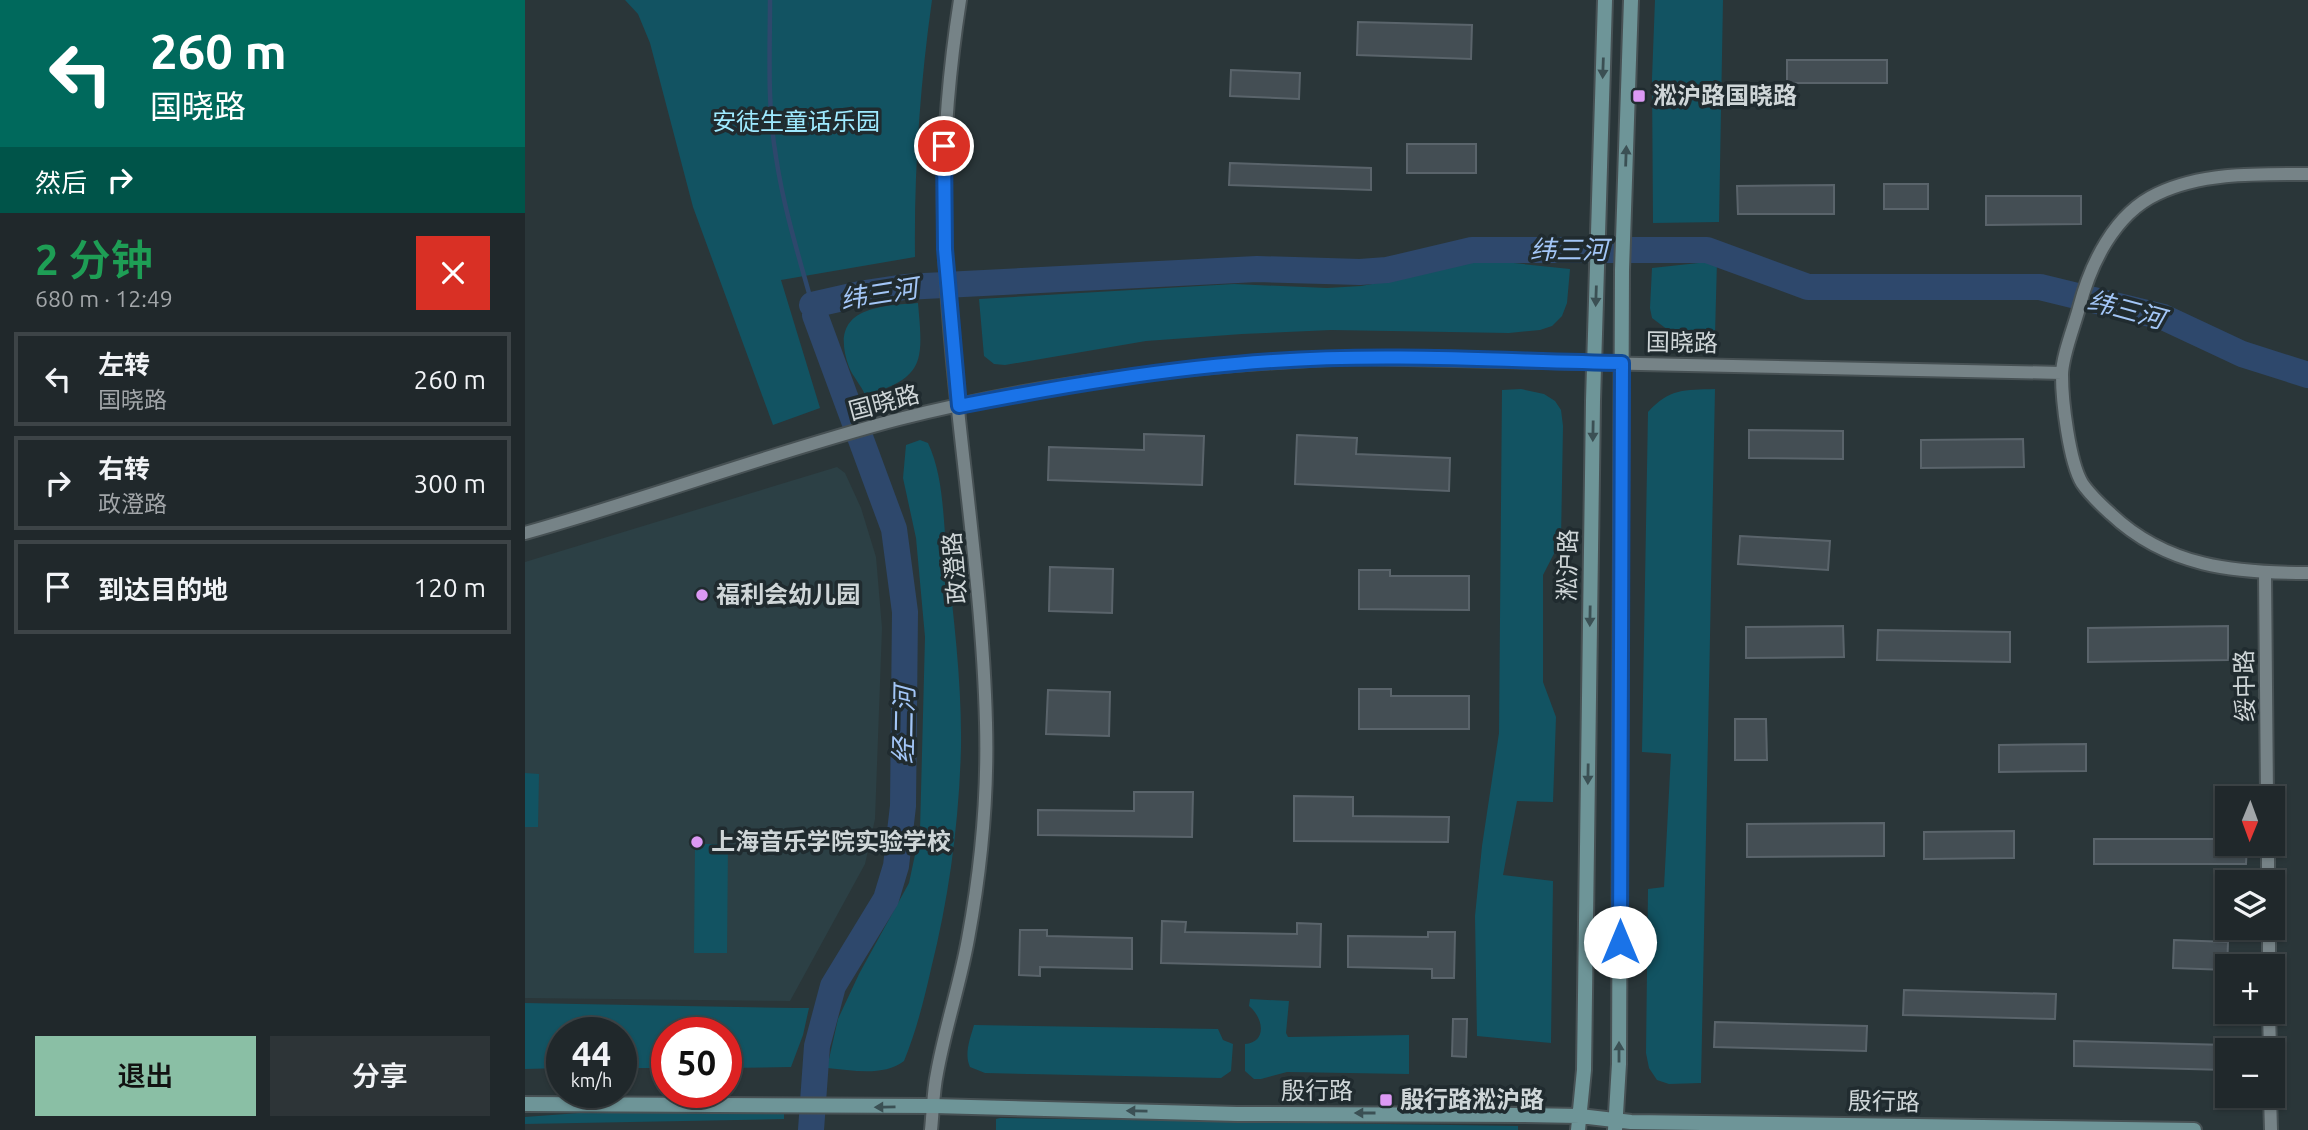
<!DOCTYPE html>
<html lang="zh">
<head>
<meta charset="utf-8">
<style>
  :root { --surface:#20282b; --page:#2d3437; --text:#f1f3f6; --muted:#a2a6a9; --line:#3d4447; --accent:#8abfa5 }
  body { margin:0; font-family:Ubuntu,"Noto Sans SC",sans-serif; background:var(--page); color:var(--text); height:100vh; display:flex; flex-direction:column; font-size:26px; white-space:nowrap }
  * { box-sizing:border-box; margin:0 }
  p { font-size:23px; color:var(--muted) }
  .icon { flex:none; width:38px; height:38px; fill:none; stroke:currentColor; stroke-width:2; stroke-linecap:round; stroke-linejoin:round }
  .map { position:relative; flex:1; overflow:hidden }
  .drawer { display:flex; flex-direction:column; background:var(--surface); width:525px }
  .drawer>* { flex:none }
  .top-card { background:#00695c; color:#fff; overflow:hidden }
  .needle { width:46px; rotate:181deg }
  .fabs { position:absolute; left:1690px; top:786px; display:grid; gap:14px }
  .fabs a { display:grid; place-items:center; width:70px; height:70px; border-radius:0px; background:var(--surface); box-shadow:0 2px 5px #0004,0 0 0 2px var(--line); font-size:35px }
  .speed { position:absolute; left:21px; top:1017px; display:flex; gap:14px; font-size:35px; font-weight:700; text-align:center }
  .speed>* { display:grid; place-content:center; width:91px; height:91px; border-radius:50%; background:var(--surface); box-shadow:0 2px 5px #0004,0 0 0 2px var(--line); line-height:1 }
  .speed small { font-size:18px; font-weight:400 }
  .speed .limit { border:10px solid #d22; background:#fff; color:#111 }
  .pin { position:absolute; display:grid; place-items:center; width:60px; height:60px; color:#fff; margin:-30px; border:4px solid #fff; border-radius:50%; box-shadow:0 2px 7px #0007 }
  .me { position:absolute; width:77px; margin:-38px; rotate:0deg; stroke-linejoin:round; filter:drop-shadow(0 0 5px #0008) }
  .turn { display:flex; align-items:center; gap:24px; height:147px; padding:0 35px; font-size:32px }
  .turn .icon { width:91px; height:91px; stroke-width:2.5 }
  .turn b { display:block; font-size:49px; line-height:60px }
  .then { display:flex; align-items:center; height:66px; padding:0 35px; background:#0003; gap:14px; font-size:26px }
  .round { display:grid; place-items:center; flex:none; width:74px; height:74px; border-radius:0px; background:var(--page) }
  .overview { display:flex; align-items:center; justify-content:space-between; height:119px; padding:0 35px }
  h1 { font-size:42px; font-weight:600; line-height:52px; color:#1e9e55 }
  .primary-button { display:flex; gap:14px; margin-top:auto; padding:14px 35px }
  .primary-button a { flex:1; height:80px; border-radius:0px; background:var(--accent); color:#111; font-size:28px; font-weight:600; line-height:80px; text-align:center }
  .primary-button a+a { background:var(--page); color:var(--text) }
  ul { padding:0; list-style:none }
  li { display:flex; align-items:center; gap:21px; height:94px; margin:0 14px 10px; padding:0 21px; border:4px solid var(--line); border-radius:0px }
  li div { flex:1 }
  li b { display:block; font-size:26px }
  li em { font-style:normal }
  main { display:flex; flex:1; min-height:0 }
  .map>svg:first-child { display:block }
</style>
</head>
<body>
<main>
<section class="drawer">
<div class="top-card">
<div class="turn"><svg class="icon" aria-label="left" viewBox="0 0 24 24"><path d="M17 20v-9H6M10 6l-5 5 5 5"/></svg><div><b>260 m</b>国晓路</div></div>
<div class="then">然后<svg class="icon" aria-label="right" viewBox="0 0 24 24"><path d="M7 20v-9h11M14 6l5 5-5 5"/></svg></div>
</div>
<div class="overview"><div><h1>2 分钟</h1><p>680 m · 12:49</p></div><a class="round" style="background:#d93025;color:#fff"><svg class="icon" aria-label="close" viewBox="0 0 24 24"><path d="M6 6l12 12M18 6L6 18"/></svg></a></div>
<ul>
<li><svg class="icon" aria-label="left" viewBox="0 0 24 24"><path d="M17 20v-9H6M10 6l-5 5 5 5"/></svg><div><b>左转</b><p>国晓路</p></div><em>260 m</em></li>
<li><svg class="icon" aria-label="right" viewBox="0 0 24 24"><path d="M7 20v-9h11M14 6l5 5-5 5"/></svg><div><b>右转</b><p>政澄路</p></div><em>300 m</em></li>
<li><svg class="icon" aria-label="arrive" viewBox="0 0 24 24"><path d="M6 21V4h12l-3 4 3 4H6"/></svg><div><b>到达目的地</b></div><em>120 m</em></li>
</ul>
<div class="primary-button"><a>退出</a><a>分享</a></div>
</section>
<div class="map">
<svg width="1783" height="1130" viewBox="0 0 1783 1130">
  <rect width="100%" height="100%" fill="#2a3639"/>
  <path fill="#2c4045" d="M312,467L320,473L336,508L351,557L357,628L350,819L340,864L265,1001L0,998V562Z"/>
  <path fill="#125362" d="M100,0H407C395,85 389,171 390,257L256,280L295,408L248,425L168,207L125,43L113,14Z
    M1130,0H1198L1194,222L1128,223L1127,78Z
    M950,259L1045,269L1042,303L1037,316L1027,326L1015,330L984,333L806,330L717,334L621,341L480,365L469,364L459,356L454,299L709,284L802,288L836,286L875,279Z
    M1192,261L1190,335L1161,337L1147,333L1127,318L1125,308L1127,268Z
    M393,303C398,360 401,378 340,395C336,385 328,377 324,367C303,309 350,306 393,303Z
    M996,389L1019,394L1030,401L1036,410L1038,426L1036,540L1018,575V682L1031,717L1028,802L992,801L978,875L1028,881L1026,1043L952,1036L950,916L957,846L974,733L977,390Z
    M1190,389L1176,1083L1144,1084L1132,1080L1124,1068L1121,1053L1123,889L1139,887L1146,754L1117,752L1123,412C1145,388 1159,390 1190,389Z
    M395,440L403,443C419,477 418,520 422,557C429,620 437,685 436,748C434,822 424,898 406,969C399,1000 391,1032 379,1061C358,1077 327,1070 302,1068L313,1019L334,974L384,883L395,831L400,637L391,538L378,478L381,445Z
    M0,773L14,774L13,827H0Z
    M170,844H203L202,953H169Z
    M725,999L764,1001L761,1033L763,1037L884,1035V1074L762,1072L736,1079H729L720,1071V1044C743,1042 738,1017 724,1006Z
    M0,1003L270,1008H284L278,1035L266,1067L201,1068V1032H142V1068H96V1032H37V1068L0,1069Z
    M449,1025L693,1029L698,1040L708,1044L706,1071L696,1078L460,1073L445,1067C439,1054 445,1039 449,1025Z
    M81,1111L259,1114V1119L0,1124V1117Z
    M475,1118L993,1126V1130H471V1119Z"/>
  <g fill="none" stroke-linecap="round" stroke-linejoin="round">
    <path stroke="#2e486c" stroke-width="4.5" d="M245,0C245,52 242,105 251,157C259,211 276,263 290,315"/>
    <path stroke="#2e486c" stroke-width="26" d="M287,305L340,293L380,287L732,269L835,272L862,270L947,250H1182L1283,287H1515L1638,317L1717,354L1783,375
      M286,1130L292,1046L308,986L361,899L371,866L378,806L380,612L369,529L290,315"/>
  </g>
  <path fill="#444e54" stroke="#5a646b" stroke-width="2" d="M833,22L947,25L946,59L832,55Z
    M1262,60H1362V83H1262Z
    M706,70L775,73L774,99L705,96Z
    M882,144H951V173H882Z
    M705,163L846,168V190L704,185Z
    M1359,184H1403V209H1359Z
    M1309,185V214H1213L1212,186Z
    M1461,196H1556V224L1461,225Z
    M1224,430L1318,431V459L1224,458Z
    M619,434L679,436L677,485L523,480L524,447L619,450Z
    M772,435L832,438L831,454L925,458L924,491L770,484Z
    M1498,439L1499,467L1396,468V440Z
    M1215,536L1305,541L1303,570L1213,564Z
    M525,567L588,569L587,613L524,611Z
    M834,570H865V576H944V610L834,609Z
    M1318,626L1319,657L1221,658V627Z
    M1703,626V660L1563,662V628Z
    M1353,630L1485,632V662L1352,660Z
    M834,689H866V696H944V729H834Z
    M523,690L585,692L584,736L521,734Z
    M1210,719H1241L1242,760H1210Z
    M1561,744V771L1474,772V745Z
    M609,792H668L667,837L513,835V810L609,811Z
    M769,796L828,797V816L924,817L923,842L769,841Z
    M1359,823V856L1222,857V824Z
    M1489,831V858L1399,859V832Z
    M1569,839H1703V844H1722L1721,864H1569Z
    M637,921L661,922L660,932L772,934V923L796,924L795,967L636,963Z
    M495,930H522V936L607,938V969L515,967V976L494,975Z
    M903,932H930L929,978H907V969L823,967V936L903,937Z
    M1649,940L1703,942L1702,970L1648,968Z
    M1379,990L1531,994L1530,1019L1378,1015Z
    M928,1019H942L941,1057L927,1056Z
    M1190,1022L1342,1026L1341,1051L1189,1047Z
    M1549,1041L1702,1045L1701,1070L1549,1066Z"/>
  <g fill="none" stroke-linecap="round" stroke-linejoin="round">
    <g stroke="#475154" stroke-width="16">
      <path id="minor" d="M1783,174C1734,174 1678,172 1632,194C1589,214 1565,265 1554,308C1549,327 1537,356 1537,375C1537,401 1544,461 1557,483C1565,495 1576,505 1586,514C1642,567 1710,573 1783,573
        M0,533C125,498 248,452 374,419C524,381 680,363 834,358L1537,373
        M1740,573L1742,798
        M1743,844V882
        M1744,928V966
        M1744,1012L1745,1050
        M1745,1096L1746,1130
        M406,1130C408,1111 408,1092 412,1073C420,1028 435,984 443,939C456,869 463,795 461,723C457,565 427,409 420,251C416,167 422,83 435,0"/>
    </g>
    <g stroke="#475154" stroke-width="18">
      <path id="secondary" d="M0,1104L409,1106L712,1114L998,1115L1055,1116L1106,1122L1669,1130
        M1053,1130L1059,1070L1068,401L1080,0
        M1090,1130L1094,1064L1097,270L1106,0"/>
    </g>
    <use href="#minor" stroke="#768387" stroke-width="12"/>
    <use href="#secondary" stroke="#6e9598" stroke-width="14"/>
  </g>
  <defs><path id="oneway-solid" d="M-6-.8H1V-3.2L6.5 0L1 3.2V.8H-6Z" transform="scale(1.75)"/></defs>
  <g fill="#3b5054">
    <use href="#oneway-solid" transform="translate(1078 68) rotate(92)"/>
    <use href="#oneway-solid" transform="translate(1101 156) rotate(-88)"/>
    <use href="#oneway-solid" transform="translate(1071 296) rotate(92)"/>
    <use href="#oneway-solid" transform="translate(1068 431) rotate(91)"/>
    <use href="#oneway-solid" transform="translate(1065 616) rotate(91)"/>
    <use href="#oneway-solid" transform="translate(1063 774) rotate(91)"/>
    <use href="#oneway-solid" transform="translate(1094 1052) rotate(-90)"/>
    <use href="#oneway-solid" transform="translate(360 1107) rotate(179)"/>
    <use href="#oneway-solid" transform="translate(612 1111) rotate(-179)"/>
    <use href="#oneway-solid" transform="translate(840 1113) rotate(180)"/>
  </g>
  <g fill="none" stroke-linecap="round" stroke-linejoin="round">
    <g stroke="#114b97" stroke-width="18">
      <path id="route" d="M419,146L420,249L434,406C537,386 642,368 748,361C864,353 981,361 1097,363L1095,942"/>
    </g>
    <use href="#route" stroke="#1a73e8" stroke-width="12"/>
  </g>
  <g fill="#dc99f4" stroke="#202b2f" stroke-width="2.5">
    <rect x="1107" y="89" width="14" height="14" rx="3.5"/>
    <circle cx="177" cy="595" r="7"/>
    <circle cx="172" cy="842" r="7"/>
    <rect x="854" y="1093" width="14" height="14" rx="3.5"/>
  </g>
  <g text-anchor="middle" stroke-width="7" stroke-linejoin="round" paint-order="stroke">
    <g font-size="24" font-weight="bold" fill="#cfd6d8" stroke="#202b2f" text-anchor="start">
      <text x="1128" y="104">淞沪路国晓路</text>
      <text x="191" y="603">福利会幼儿园</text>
      <text x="186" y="850">上海音乐学院实验学校</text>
      <text x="875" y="1108">殷行路淞沪路</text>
    </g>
    <g font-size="24" fill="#9feaff" stroke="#202b2f">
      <text x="271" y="130">安徒生童话乐园</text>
    </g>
    <g font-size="24" fill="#cfd6d8" stroke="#202b2f">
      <text transform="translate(1157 343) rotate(1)" y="8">国晓路</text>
      <text transform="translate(359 403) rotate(-15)" y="8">国晓路</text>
      <text transform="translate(1043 565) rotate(-89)" y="8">淞沪路</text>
      <text transform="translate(430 568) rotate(-95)" y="8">政澄路</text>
      <text transform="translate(1720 686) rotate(-91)" y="8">绥中路</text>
      <text x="792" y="1099">殷行路</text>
      <text transform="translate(1359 1102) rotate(1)" y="8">殷行路</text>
    </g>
    <g font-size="26" font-style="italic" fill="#a3c6f7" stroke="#202b2f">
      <text x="1044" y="259">纬三河</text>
      <text transform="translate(354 294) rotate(-9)" y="9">纬三河</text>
      <text transform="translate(1601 310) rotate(15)" y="9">纬三河</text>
      <text transform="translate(379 725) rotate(-89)" y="9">经二河</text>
    </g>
  </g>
</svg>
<div class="fabs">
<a><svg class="needle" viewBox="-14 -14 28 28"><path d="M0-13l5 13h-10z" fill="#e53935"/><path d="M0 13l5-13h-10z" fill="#a2a6a9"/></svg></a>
<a><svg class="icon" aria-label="layers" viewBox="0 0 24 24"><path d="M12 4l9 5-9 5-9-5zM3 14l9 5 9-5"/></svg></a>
<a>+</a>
<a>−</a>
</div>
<div class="speed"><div>44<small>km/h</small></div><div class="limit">50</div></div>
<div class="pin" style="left:419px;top:146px;background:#d93025"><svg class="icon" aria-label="arrive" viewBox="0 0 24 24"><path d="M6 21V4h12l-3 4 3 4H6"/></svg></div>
<svg class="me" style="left:1095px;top:942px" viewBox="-20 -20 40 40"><circle r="19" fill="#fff"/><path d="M0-13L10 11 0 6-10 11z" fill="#1a73e8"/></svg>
</div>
</main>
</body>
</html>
